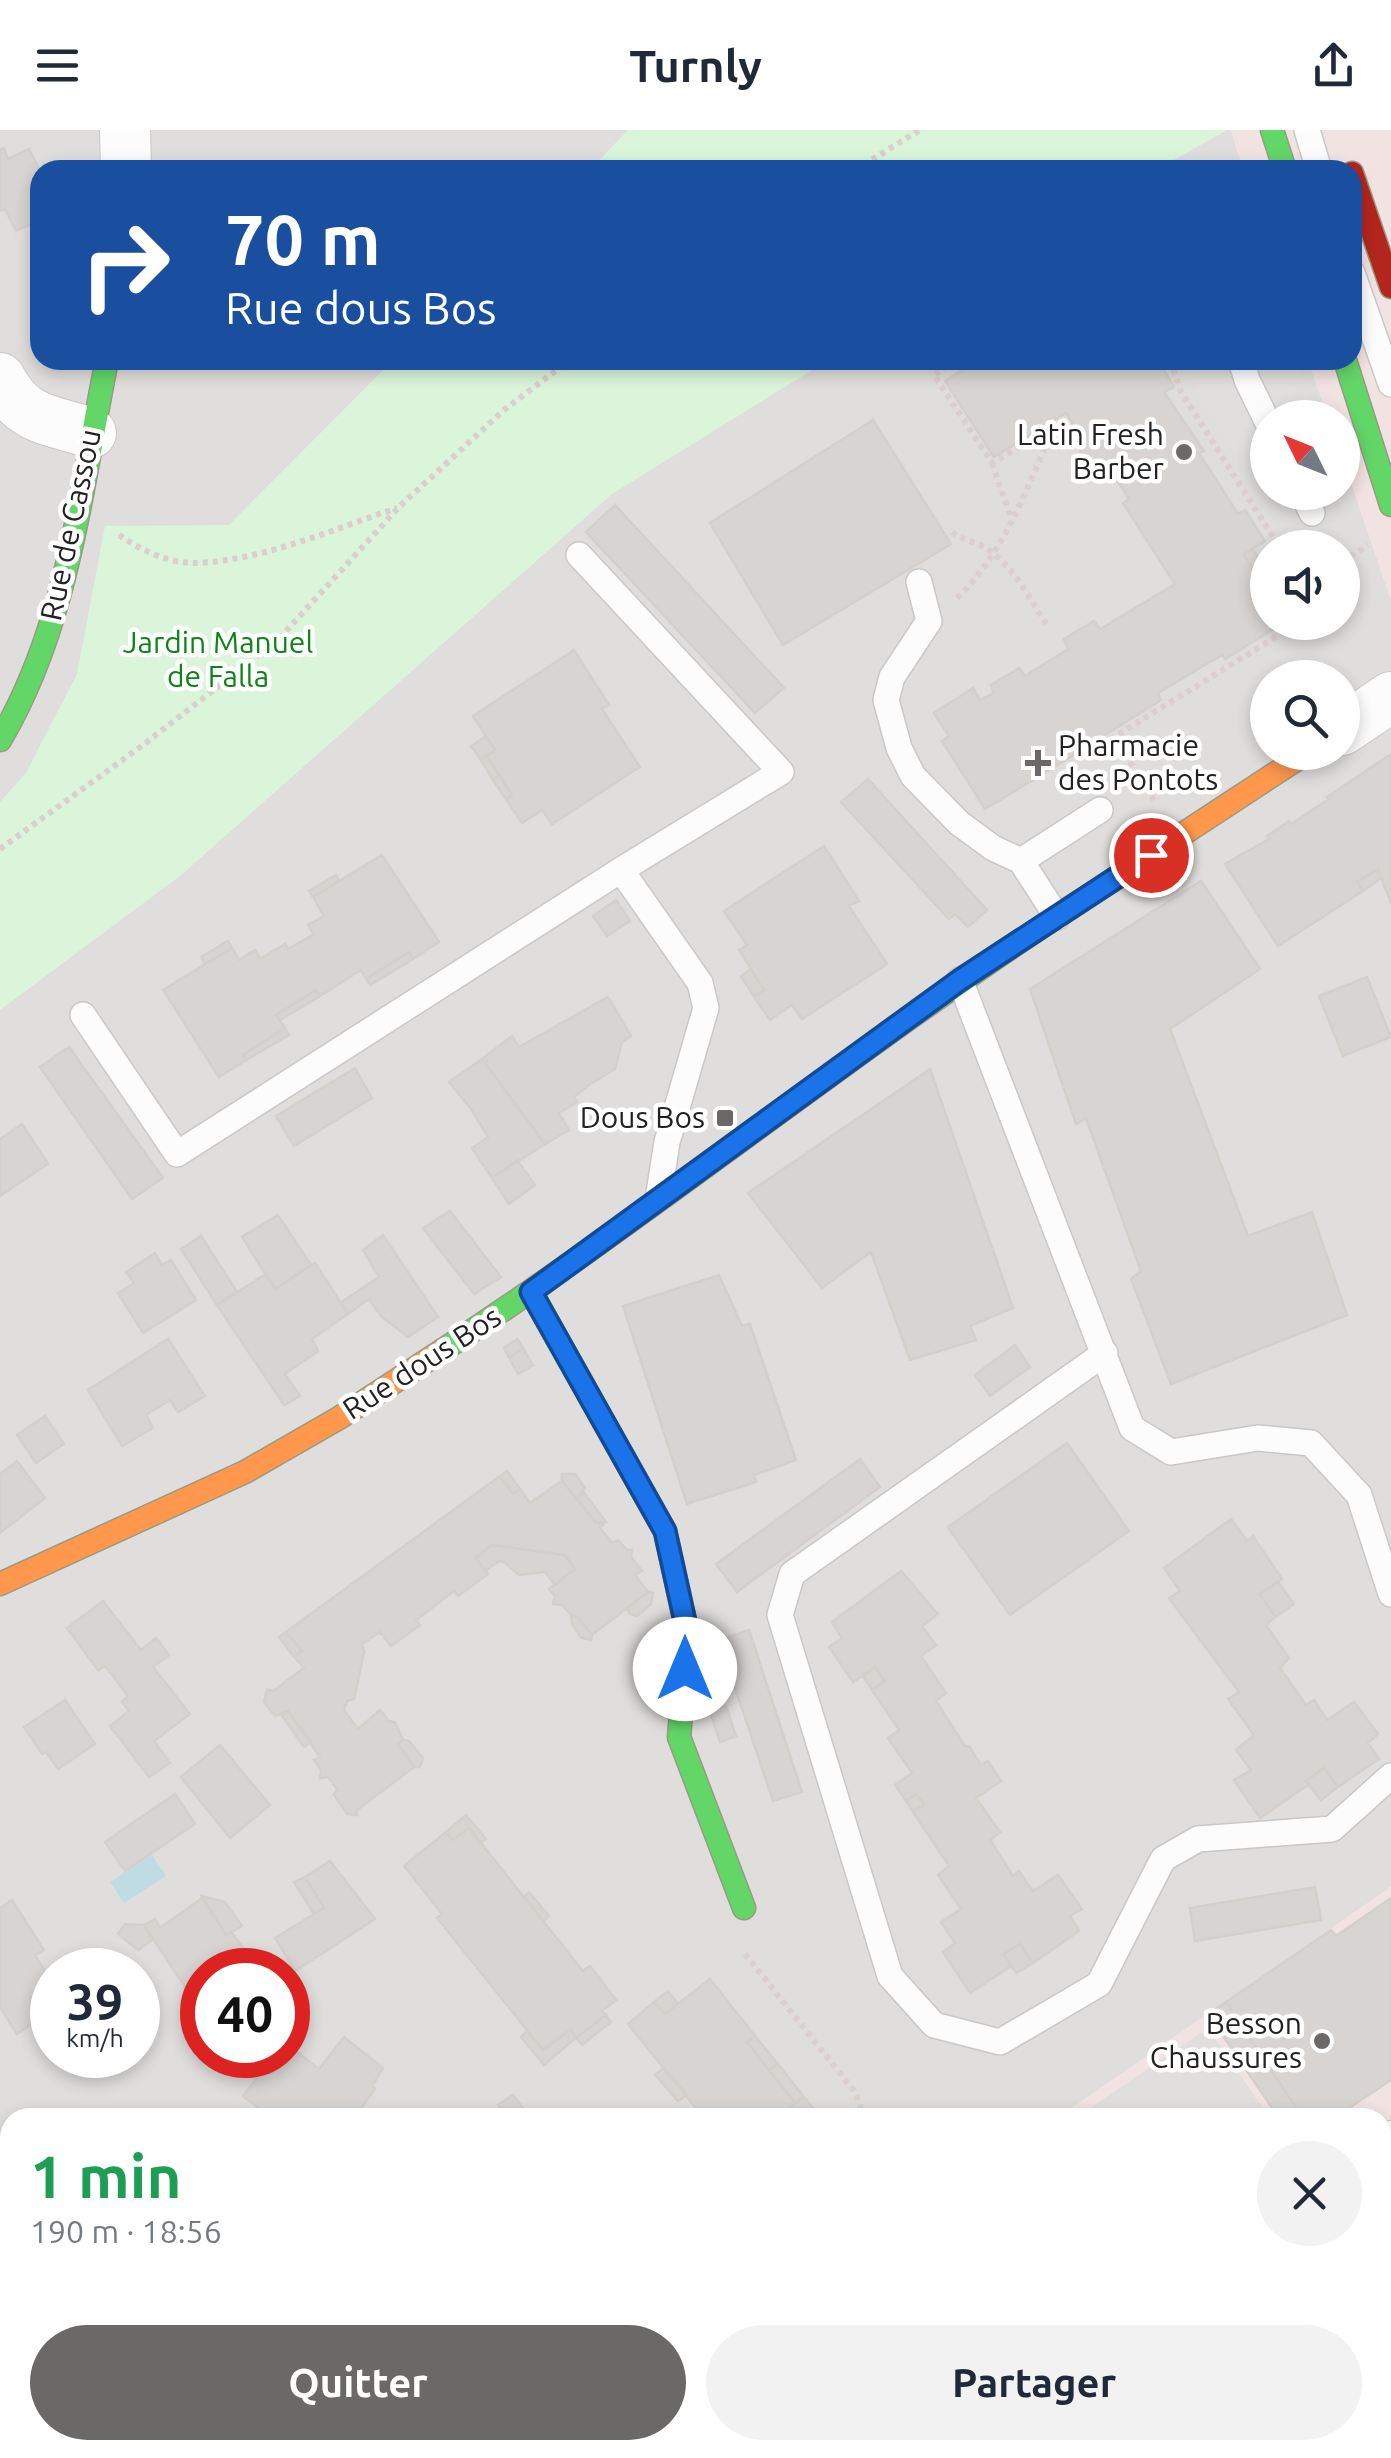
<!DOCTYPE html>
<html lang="fr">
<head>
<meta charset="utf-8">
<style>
  :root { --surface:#fff; --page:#f2f2f3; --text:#1f2937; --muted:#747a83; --accent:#6a6968 }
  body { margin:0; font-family:Ubuntu,sans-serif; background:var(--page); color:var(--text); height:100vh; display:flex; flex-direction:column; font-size:38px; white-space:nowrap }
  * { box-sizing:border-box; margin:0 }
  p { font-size:32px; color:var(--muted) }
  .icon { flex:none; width:55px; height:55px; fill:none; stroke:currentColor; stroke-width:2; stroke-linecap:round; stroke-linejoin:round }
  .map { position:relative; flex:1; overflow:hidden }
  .panel { position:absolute; left:0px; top:1978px; width:1392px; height:352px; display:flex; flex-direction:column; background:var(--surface); border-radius:30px 30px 0 0; box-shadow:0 5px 15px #0003 }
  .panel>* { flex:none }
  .guide { position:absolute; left:30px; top:30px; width:1332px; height:210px; border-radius:30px; box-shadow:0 5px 15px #0003; background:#1a4fa0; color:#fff; overflow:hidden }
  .needle { width:65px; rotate:313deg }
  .buttons { position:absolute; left:1250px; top:270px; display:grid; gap:20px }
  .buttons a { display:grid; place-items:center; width:110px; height:110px; border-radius:50%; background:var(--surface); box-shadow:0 5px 15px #0003; font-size:50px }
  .speed { position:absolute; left:30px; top:1818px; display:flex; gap:20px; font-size:50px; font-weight:700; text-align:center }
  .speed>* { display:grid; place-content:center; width:130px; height:130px; border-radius:50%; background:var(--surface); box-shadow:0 5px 15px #0003; line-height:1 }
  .speed small { font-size:25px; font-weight:400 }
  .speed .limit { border:15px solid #d22; background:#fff; color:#111 }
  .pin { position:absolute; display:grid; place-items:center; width:85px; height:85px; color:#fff; margin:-42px; border:5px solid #fff; border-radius:50%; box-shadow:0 2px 10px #0007 }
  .me { position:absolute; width:110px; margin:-55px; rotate:0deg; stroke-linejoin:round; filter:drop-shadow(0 0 8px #0008) }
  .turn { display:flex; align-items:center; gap:35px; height:210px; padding:0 30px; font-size:45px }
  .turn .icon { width:130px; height:130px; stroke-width:2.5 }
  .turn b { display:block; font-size:70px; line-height:85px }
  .round { display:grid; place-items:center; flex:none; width:105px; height:105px; border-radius:52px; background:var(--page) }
  .summary { display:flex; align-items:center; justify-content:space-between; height:170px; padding:0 30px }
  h1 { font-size:60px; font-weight:700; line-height:75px; color:#1e9e55 }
  .action { display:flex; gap:20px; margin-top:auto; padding:20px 30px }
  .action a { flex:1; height:115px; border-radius:60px; background:var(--accent); color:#fff; font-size:40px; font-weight:700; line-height:115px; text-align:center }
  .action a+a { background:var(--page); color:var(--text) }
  header { display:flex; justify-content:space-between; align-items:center; height:130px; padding:0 30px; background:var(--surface); font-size:45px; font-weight:700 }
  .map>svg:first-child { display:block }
</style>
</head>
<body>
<header><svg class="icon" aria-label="menu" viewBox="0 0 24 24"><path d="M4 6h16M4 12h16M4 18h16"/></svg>Turnly<svg class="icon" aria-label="share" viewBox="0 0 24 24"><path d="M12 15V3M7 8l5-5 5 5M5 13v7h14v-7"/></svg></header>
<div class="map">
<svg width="1391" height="2328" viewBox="0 0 1391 2328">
  <rect width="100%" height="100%" fill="#f0eeeb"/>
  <path fill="#dfdedc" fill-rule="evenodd" d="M0,0H1231L1243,40H40V230H1308L1328,287L1268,288V362H1342L1343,329L1391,470V1757L1059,1987L10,1988V2320H581L569,2328H0ZM1268,418H1342V492H1268ZM1268,548H1342V622H1268ZM52,1840H138V1925H52ZM202,1840H288V1925H202Z"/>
  <path fill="#f1e3e1" d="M1231,0H1391V470L1343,329L1342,288L1328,287L1308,230H1352V40H1243Z
    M1391,1757V2328H569L581,2320H1382V1988L1059,1987Z"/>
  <path fill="#daf5da" d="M628,0H1227L1156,40H590Z
    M393,230H828L612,364L180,746L0,880V672L26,643L77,544L105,396L229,395Z"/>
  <path fill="#e0dfde" d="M1179,230H1295L1316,287L1268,288V362H1342L1343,358L1348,374L1293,412Z
    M1208,1898L1269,1987H1077Z
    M1383,2205L1391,2217V2328H1141L1135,2320H1382Z
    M0,2296L10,2297V2320H70V2328H0Z"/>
  <path fill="#bfdbe3" d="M152,1725L166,1746L124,1773L110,1752Z"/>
  <path fill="#d7d4d2" stroke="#d3d0cc" stroke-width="2.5" d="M4,18L8,29L29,19L40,41V90L16,101L5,79L0,81V20Z
    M977,230H1158L1174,257L1164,262L1204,321L1199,323L1238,384L1245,380L1265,411L1244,424L1262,456L1268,453V492H1285L1225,529L1222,525L1158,563L1161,570L1102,607L1106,614L1078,630L1074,625L985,679L942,611L949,606L934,583L973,558L980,570L994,563L991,555L1019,538L1025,546L1068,519L1064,509L1094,491L1100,499L1175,454L1123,373L1129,369L1109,338L1096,346L1076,315L1083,310L1066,283L994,327L945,251Z
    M873,290L951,414L783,515L710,393Z
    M615,375L784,558L755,583L586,402Z
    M1253,419L1268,444V453L1262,456L1244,424Z
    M574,520L609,575L602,579L640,637L552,694L542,680L522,693L506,669L512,665L487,626L495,620L473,586Z
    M486,606L495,620L481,630L471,616Z
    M1391,624V773L1378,739L1357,752L1363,761L1278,816L1225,734L1269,709L1267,706L1289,691L1291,694L1329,669L1327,667Z
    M487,626L499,645L493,650L481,630Z
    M499,645L512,665L506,669L493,650Z
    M868,649L987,780L968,797L955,784L949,789L841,672Z
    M824,716L859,771L849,776L887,834L802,889L792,875L770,890L754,867L764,860L739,820L747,815L724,781Z
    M382,725L439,812L413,829L409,822L366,849L361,840L320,866L316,860L276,885L285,898L243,925L246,930L219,947L163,860L232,818L239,830L255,820L260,829L285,814L288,819L314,804L308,795L324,786L313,767Z
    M1378,739L1381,748L1363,761L1357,752Z
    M336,745L339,751L313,767L309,761Z
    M1201,751L1260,839L1170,899L1248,1106L1312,1082L1347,1185L1171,1254L1131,1149L1141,1141L1086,988L1076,994L1030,859Z
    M616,770L630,791L607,806L593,786Z
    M228,811L232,818L205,834L201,827Z
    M409,822L413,829L370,855L366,849Z
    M751,839L764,860L754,867L741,846Z
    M1367,847L1391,907L1343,926L1319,866Z
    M316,860L320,866L280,890L276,885Z
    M608,867L631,906L622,912L615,939L589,955L574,967L577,972L559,983L569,1000L545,1014L482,929L512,906L519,917Z
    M285,898L289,905L246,930L243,925Z
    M69,917L163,1048L132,1069L40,937Z
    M482,929L545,1014L492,1048L472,1018L488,1007L471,979L449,952Z
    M355,938L372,968L294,1016L276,986Z
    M930,939L1013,1178L970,1196L976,1210L910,1230L871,1122L822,1158L748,1063Z
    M22,994L48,1034L0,1066V1009Z
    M517,1030L535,1055L509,1074L492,1048Z
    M450,1081L501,1147L474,1164L423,1098Z
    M278,1085L311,1135L275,1159L242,1107Z
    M383,1105L438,1187L408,1207L382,1187L369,1169L348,1184L340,1173L379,1147L363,1120Z
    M201,1106L237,1162L217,1175L181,1119Z
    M155,1123L162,1135L171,1130L196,1170L143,1203L118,1163L134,1153L126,1142Z
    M315,1133L348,1184L312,1209L318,1221L285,1244L300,1266L284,1275L217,1175L266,1144L275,1159Z
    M719,1145L742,1196L750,1194L796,1330L754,1345L756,1352L687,1374L623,1176Z
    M168,1209L205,1266L178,1282L170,1270L146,1285L153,1298L122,1316L88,1260Z
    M517,1209L523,1218L509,1228L504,1218Z
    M1015,1215L1030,1237L990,1266L975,1245Z
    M523,1218L533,1235L518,1244L509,1228Z
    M45,1286L64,1314L36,1333L17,1305Z
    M1067,1313L1129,1401L1010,1485L948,1397Z
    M860,1329L880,1357L737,1462L716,1434Z
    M17,1331L45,1368L0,1403V1344Z
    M507,1341L520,1359L513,1364L500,1346Z
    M562,1344H575L585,1358L577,1369L562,1351Z
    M500,1346L513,1364L520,1359L530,1373L562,1351L596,1393H604L600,1398L612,1413L618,1410L627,1420H632L631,1427L642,1441L635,1445L648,1462L592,1505L579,1488L571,1485L562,1475L553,1474L555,1466L549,1459L575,1439L565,1425L491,1415L476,1428L488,1444L458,1466L454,1461L416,1490L420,1495L391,1516L380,1502L362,1514L364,1522L354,1569L347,1571L344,1580L358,1599L380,1580L389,1591L395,1592L403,1610L398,1614L414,1637L357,1680V1685L347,1684L334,1665L337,1659L328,1647L320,1648L321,1640L314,1630L320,1627L288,1581L275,1586L264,1572L267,1559L273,1561L304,1538L294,1527L302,1521L286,1502Z
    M584,1363L606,1392L596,1393L577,1369Z
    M1231,1389L1247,1411L1253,1406L1282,1449L1260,1464L1275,1487L1266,1495L1289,1528L1280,1538L1306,1575L1314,1570L1327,1590L1354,1572L1378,1604L1368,1613L1379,1629L1338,1657L1324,1638L1306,1651L1308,1655L1260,1688L1234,1650L1251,1640L1236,1620L1254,1605L1228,1569L1239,1562L1169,1468L1180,1461L1164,1438Z
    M491,1415L565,1425L575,1439L555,1455L545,1442L519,1445L504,1432L499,1431L485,1441L476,1428Z
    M901,1441L938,1484L922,1496L936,1515L921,1526L946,1563L936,1571L965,1616H969L981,1635L988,1631L1001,1651L976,1668L1000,1702L990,1710L1013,1746L1019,1741L1033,1761L1058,1745L1082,1779L1070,1786L1079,1801L1033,1833L1020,1814L1004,1824L1011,1836L970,1863L943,1822L955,1813L941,1792L961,1779L938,1745L949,1736L913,1682L924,1674L916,1664L906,1671L895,1655L912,1643L888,1608L899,1600L872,1560L885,1551L875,1537L853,1552L829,1517L842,1508L832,1492Z
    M1278,1452L1294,1474L1275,1487L1260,1464Z
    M648,1462L653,1463L651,1474L637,1486L630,1484L627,1479Z
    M103,1471L141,1520L156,1508L169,1525L153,1537L190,1584L154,1611L170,1633L149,1647L110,1596L129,1581L122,1572L128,1566L105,1536L98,1540L67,1498Z
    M571,1485L579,1488L592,1505L591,1510L581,1508L572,1494Z
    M749,1500L802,1662L773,1671L719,1510Z
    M286,1502L302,1521L294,1527L279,1507Z
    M875,1537L885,1551L872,1560L863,1546Z
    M65,1570L95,1614L58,1639L46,1622L42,1624L24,1597Z
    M726,1576L736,1606L720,1612L710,1581Z
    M288,1581L311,1612L304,1617L282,1586Z
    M403,1610L409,1611L423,1628L420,1637H414L398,1614Z
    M220,1615L270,1675L230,1708L181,1647Z
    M1324,1638L1338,1657L1321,1670L1306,1651Z
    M175,1664L195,1694L125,1741L105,1712Z
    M916,1664L924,1674L913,1682L906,1671Z
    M466,1685L486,1709L480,1713L469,1698L453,1710L446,1702Z
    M469,1698L583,1841L590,1836L616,1870L602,1881L606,1885L576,1908L571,1899L543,1920L437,1788L442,1784L404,1736L446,1702L453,1710Z
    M330,1731L375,1789L295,1841L275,1808L324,1778L305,1747Z
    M305,1747L324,1778L314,1784L294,1752Z
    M1315,1757L1321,1790L1195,1811L1190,1778Z
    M529,1762L549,1786L544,1791L524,1767Z
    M202,1766L225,1772L242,1796L226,1805Z
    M202,1768L226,1805L231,1802L252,1830L237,1840H202V1863L193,1869L144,1795L155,1789L160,1798Z
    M1391,1768V1950L1334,1988H1303L1226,1872L1331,1800L1336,1806Z
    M12,1770L44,1820L35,1825L52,1853V1880L17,1904L0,1877V1778Z
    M125,1794L144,1795L152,1810L138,1820L118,1804Z
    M1020,1814L1033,1833L1016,1843L1004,1824Z
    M710,1849L755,1906L747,1912L795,1973L785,1981L790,1988H704L628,1894L654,1872L665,1884Z
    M668,1861L678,1874L665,1884L654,1872Z
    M1226,1872L1303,1988H1279L1208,1884Z
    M606,1885L611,1892L582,1915L576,1908Z
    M571,1899L576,1908L544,1935L521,1907L527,1901L543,1920Z
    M755,1906L778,1934L769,1940L747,1912Z
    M344,1907L383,1938L372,1956L375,1959L354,1988H271L243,1966L274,1925H288V1915L319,1939Z
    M778,1934L804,1967L795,1973L769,1940Z
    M664,1938L687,1965L678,1971L655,1945Z
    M513,1965L530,1988H508L498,1975Z
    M804,1967L813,1978L802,1988H790L785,1981Z
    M1391,2154V2211L1382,2198V2160Z
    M286,2320H394L381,2328H290Z
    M426,2320H481L469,2328H415Z
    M563,2320H805L793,2328H551Z
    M805,2320H828L816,2328H793Z"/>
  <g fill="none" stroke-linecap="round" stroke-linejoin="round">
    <g stroke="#c9c8c7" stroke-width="28">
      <path id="lane" d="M1307,0L1319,40
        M1352,143L1391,254
        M1241,230L1247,250L1268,293
        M1302,362L1312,383
        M919,452L929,491L892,547L886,570L899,618L913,646L959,693L993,718L1021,731
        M621,740L700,853L706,878L667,1012L659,1063
        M1057,787L1021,731L1100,680
        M960,850L1132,1298L1171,1322L1258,1308L1311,1313L1359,1365L1391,1464
        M83,885L177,1024L621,740L781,642L579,425
        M1105,1223L792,1444L780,1485L890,1846L934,1895L1000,1912L1099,1854L1163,1729L1198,1709L1332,1699L1391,1646"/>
    </g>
    <g stroke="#c9c8c7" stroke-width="52">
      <path id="street" d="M125,0L126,40
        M0,248C22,291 49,289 91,303
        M1342,600L1391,567
        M1382,2022L1391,2016
        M0,2186L10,2194
        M170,2320L180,2328
        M929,2328L939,2320"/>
    </g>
    <g stroke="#999a82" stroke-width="25">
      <path id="fast" d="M1272,0L1285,40
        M1345,230L1391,375
        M0,610C68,496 81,358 107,230
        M531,1162L665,1401L688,1505L679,1607L744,1778
        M443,1220C657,1080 856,918 1070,778"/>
    </g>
    <g stroke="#999a82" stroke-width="25">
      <path id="slow" d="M1070,778L1308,622
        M0,1454L245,1342L339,1288L443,1220"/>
    </g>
    <g stroke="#999a82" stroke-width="25">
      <path id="jam" d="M1352,43L1391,157"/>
    </g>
    <path stroke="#dccecd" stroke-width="6" stroke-dasharray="5 5" stroke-linecap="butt" d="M855,40L920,0
      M956,230L934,245L992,333L1053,297
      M1170,230L1181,262L1280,418
      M992,333L1011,388
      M952,402C962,410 971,410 982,416C1012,432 1030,470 1049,498
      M119,405C141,420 169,434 197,433C265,430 333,399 397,378
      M1342,432L1368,415
      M957,468C1005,422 1028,356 1054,296
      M1154,670L1114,607L1300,492
      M0,719L143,615L278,510L398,378L504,280L570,230
      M745,1824L855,1962L864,1988"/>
    <use href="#lane" stroke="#fdfcfc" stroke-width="25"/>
    <use href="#street" stroke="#fdfcfc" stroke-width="50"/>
    <use href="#fast" stroke="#63d668" stroke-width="22"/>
    <use href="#slow" stroke="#ff974d" stroke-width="22"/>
    <use href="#jam" stroke="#b3261e" stroke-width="22"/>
  </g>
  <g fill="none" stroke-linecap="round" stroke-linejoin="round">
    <g stroke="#114b97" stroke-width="25">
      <path id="route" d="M685,1539L688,1505L665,1401L531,1162L960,850L1151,725"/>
    </g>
    <use href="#route" stroke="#1a73e8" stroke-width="18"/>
  </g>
  <g fill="#6a6968" stroke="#fff" stroke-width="4">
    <circle cx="1184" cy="322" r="10"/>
    <path d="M1033 618h10v10h10v10h-10v10h-10v-10h-10v-10h10z"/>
    <rect x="715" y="978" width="20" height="20" rx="5"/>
    <circle cx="1322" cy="1911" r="10"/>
  </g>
  <g text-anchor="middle" stroke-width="9" stroke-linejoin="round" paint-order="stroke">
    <g font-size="30" fill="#222" stroke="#fff" text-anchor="end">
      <text x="1164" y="315">Latin Fresh<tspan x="1164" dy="34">Barber</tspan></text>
      <text x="1058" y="626" text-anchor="start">Pharmacie<tspan x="1058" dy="34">des Pontots</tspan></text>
      <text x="705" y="998">Dous Bos</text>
      <text x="1302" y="1904">Besson<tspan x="1302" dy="34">Chaussures</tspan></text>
    </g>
    <g font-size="30" fill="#222" stroke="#fff">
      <text transform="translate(71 395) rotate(-78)" y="10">Rue de Cassou</text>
      <text transform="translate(422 1233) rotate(-33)" y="10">Rue dous Bos</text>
    </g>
    <g font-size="30" fill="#0c8416" stroke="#fff">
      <text x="218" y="523">Jardin Manuel<tspan x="218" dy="34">de Falla</tspan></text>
    </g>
  </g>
</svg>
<div class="buttons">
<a><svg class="needle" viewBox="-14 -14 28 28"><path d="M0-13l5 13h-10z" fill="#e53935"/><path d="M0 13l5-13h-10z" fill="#747a83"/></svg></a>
<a><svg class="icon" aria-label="sound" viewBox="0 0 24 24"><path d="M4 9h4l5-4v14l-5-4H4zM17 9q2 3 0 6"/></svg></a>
<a><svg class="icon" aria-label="search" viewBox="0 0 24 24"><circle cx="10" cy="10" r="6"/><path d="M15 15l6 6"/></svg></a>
</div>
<div class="speed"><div>39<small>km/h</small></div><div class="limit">40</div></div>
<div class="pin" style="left:1151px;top:725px;background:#d93025"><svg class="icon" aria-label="arrive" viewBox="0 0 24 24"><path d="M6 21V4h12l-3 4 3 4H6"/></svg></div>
<svg class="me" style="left:685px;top:1539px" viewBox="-20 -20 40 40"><circle r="19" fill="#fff"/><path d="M0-13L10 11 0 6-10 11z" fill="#1a73e8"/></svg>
<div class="guide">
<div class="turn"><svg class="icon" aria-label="right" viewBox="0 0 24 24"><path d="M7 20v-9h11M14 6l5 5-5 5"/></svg><div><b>70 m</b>Rue dous Bos</div></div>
</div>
<section class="panel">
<div class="summary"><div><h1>1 min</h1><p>190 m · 18:56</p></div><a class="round"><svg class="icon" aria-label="close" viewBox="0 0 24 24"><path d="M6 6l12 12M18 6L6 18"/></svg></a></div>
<div class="action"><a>Quitter</a><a>Partager</a></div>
</section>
</div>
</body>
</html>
